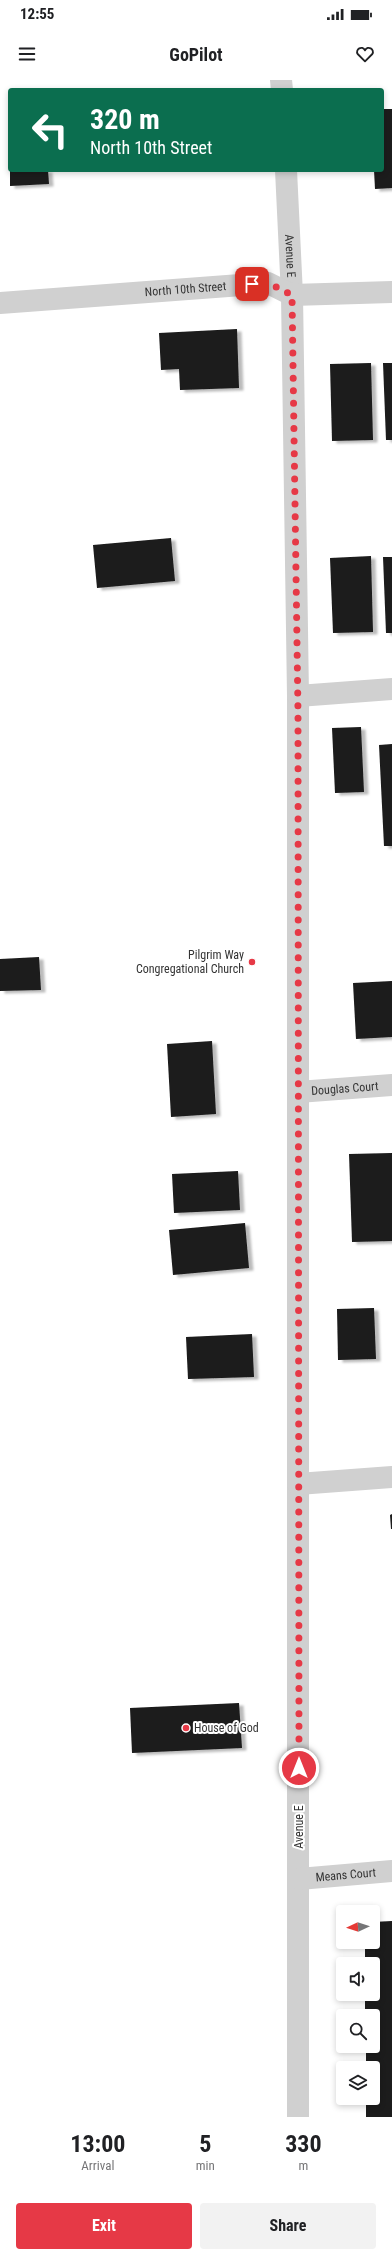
<!DOCTYPE html>
<html lang="en">
<head>
<meta charset="utf-8">
<style>
  :root { --surface:#fff; --page:#f2f2f2; --text:#202124; --muted:#757577; --accent:#e63946 }
  body { margin:0; font-family:"Roboto Condensed",sans-serif; background:var(--page); color:var(--text); height:100vh; display:flex; flex-direction:column; font-size:15px; white-space:nowrap }
  * { box-sizing:border-box; margin:0 }
  p { font-size:13px; color:var(--muted) }
  .icon { flex:none; width:22px; height:22px; fill:none; stroke:currentColor; stroke-width:2; stroke-linecap:round; stroke-linejoin:round }
  .map { position:relative; height:2037px; overflow:hidden }
  .side { display:flex; flex-direction:column; background:var(--surface); flex:1 }
  .side>* { flex:none }
  .guide { position:absolute; left:8px; top:8px; width:376px; height:84px; border-radius:4px; box-shadow:0 2px 6px #0003; background:#0b6e4f; color:#fff; overflow:hidden }
  .needle { width:26px; rotate:266deg }
  .tools { position:absolute; left:336px; top:1825px; display:grid; gap:8px }
  .tools a { display:grid; place-items:center; width:44px; height:44px; border-radius:4px; background:var(--surface); box-shadow:0 2px 6px #0003; font-size:20px }
  .pin { position:absolute; display:grid; place-items:center; width:34px; height:34px; color:#fff; margin:-17px; border-radius:8px; box-shadow:0 2px 6px #0006 }
  .me { position:absolute; width:44px; margin:-22px; rotate:0deg; stroke-linejoin:round; filter:drop-shadow(0 0 3px #0008) }
  .turn { display:flex; align-items:center; gap:14px; height:84px; padding:0 16px; font-size:18px }
  .turn .icon { width:52px; height:52px; stroke-width:2.5 }
  .turn b { display:block; font-size:28px; line-height:34px }
  .eta { display:flex; justify-content:space-evenly; align-items:center; height:68px; text-align:center }
  .eta b { font-size:24px; font-weight:700; line-height:28px }
  .button { display:flex; gap:8px; margin-top:auto; padding:8px 16px }
  .button a { flex:1; height:46px; border-radius:4px; background:var(--accent); color:#fff; font-size:16px; font-weight:700; line-height:46px; text-align:center }
  .button a+a { background:var(--page); color:var(--text) }
  .status { display:flex; justify-content:space-between; align-items:center; height:28px; padding:0 20px; background:var(--surface); direction:ltr }
  .status svg { height:11px; fill:currentColor }
  header { display:flex; justify-content:space-between; align-items:center; height:52px; padding:0 16px; background:var(--surface); font-size:18px; font-weight:700 }
  .map>svg:first-child { display:block }
</style>
</head>
<body>
<div class="status"><b>12:55</b><svg viewBox="0 0 49 12"><path d="M0 12V9h3v3zM5 12V6h3v6zM10 12V3h3v9zM15 12V0h3v12zM26 1h20v11H26zM47 4h2v5h-2z"/></svg></div>
<header><svg class="icon" aria-label="menu" viewBox="0 0 24 24"><path d="M4 6h16M4 12h16M4 18h16"/></svg>GoPilot<svg class="icon" aria-label="heart" viewBox="0 0 24 24"><path d="M12 20l-8-8c-3-5 5-10 8-4 3-6 11-1 8 4z"/></svg></header>
<div class="map">
<svg width="392" height="2037" viewBox="0 0 392 2037">
  <defs>
    <filter id="shadow"><feDropShadow dx="4.5" dy="2.5" stdDeviation="1" flood-color="#0004"/></filter>
  </defs>
  <rect width="100%" height="100%" fill="#fff"/>
  <path fill="#1a1a1a" filter="url(#shadow)" d="M382,29H392V108L375,109L374,90H382Z
    M10,90H48L49,104L10,106Z
    M237,249L239,308L180,310L179,289L161,290L159,253Z
    M371,283L373,360L332,361L330,284Z
    M383,283H392V360H386Z
    M171,458L175,501L97,508L93,465Z
    M371,476L373,552L333,553L330,478Z
    M383,477H392V553H386Z
    M361,647L364,712L335,713L332,648Z
    M392,664V766H384L379,665Z
    M39,877L41,910L0,911V879Z
    M392,901V957L356,959L353,903Z
    M212,961L216,1034L171,1037L167,964Z
    M392,1073V1161L352,1162L349,1074Z
    M238,1091L240,1130L174,1133L172,1094Z
    M245,1143L249,1188L173,1195L169,1150Z
    M374,1228L376,1279L338,1280L337,1229Z
    M252,1254L254,1297L188,1299L186,1257Z
    M392,1434V1449H391L390,1435Z
    M239,1623L242,1668L132,1673L130,1628Z
    M392,1841V2037H366V2018H373V1988H366V1966H373V1936H365V1914H373V1884H365V1862H373V1842Z"/>
  <g fill="none" stroke-linecap="round" stroke-linejoin="round">
    <g stroke="#d0d0d0" stroke-width="22">
      <path d="M281,0L282,10"/>
      <path id="s1" d="M286,90L292,215L298,616V2037"/>
      <path id="s2" d="M0,223L268,203L292,215L392,212"/>
      <path d="M298,616L392,609"/>
      <path id="s3" d="M298,1012L392,1005"/>
      <path d="M298,1404L392,1397"/>
      <path id="s4" d="M299,1799L392,1791"/>
    </g>
  </g>
  <g fill="none" stroke-linecap="round" stroke-linejoin="round">
    <path stroke="#e63946" stroke-width="7" stroke-dasharray="0 12.6" d="M252,204L268,203L292,215L298,632L299,1688"/>
  </g>
  <g fill="#e63946" stroke="#fff" stroke-width="1.5">
    <circle cx="252" cy="882" r="4"/>
    <circle cx="186" cy="1648" r="4"/>
  </g>
  <g text-anchor="middle" stroke-width="4" stroke-linejoin="round" paint-order="stroke">
    <g font-size="12" fill="#333" stroke="#fff">
      <text dy="4" stroke="none"><textPath href="#s1" startOffset="86">Avenue E</textPath></text>
      <text dy="4" stroke="none"><textPath href="#s2" startOffset="186">North 10th Street</textPath></text>
      <text dy="4" stroke="none"><textPath href="#s3" startOffset="47">Douglas Court</textPath></text>
      <text transform="translate(299 1747) rotate(-90)" y="4">Avenue E</text>
      <text dy="4" stroke="none"><textPath href="#s4" startOffset="47">Means Court</textPath></text>
    </g>
    <g font-size="12" fill="#333" stroke="#fff" text-anchor="end">
      <text x="244" y="879">Pilgrim Way<tspan x="244" dy="14">Congregational Church</tspan></text>
      <text x="194" y="1652" text-anchor="start">House of God</text>
    </g>
  </g>
</svg>
<div class="tools">
<a><svg class="needle" viewBox="-14 -14 28 28"><path d="M0-13l5 13h-10z" fill="#e53935"/><path d="M0 13l5-13h-10z" fill="#757577"/></svg></a>
<a><svg class="icon" aria-label="sound" viewBox="0 0 24 24"><path d="M4 9h4l5-4v14l-5-4H4zM17 9q2 3 0 6"/></svg></a>
<a><svg class="icon" aria-label="search" viewBox="0 0 24 24"><circle cx="10" cy="10" r="6"/><path d="M15 15l6 6"/></svg></a>
<a><svg class="icon" aria-label="layers" viewBox="0 0 24 24"><path d="M12 4l9 5-9 5-9-5zM3 14l9 5 9-5"/></svg></a>
</div>
<div class="pin" style="left:252px;top:204px;background:#d93025"><svg class="icon" aria-label="arrive" viewBox="0 0 24 24"><path d="M6 21V4h12l-3 4 3 4H6"/></svg></div>
<svg class="me" style="left:299px;top:1688px" viewBox="-20 -20 40 40"><circle r="17" fill="#e63946" stroke="#fff" stroke-width="3"/><path d="M0-11L8 9 0 5-8 9z" fill="#fff"/></svg>
<div class="guide">
<div class="turn"><svg class="icon" aria-label="left" viewBox="0 0 24 24"><path d="M17 20v-9H6M10 6l-5 5 5 5"/></svg><div><b>320 m</b>North 10th Street</div></div>
</div>
</div>
<section class="side">
<div class="eta">
<div><b>13:00</b><p>Arrival</p></div>
<div><b>5</b><p>min</p></div>
<div><b>330</b><p>m</p></div>
</div>
<div class="button"><a>Exit</a><a>Share</a></div>
</section>
</body>
</html>
